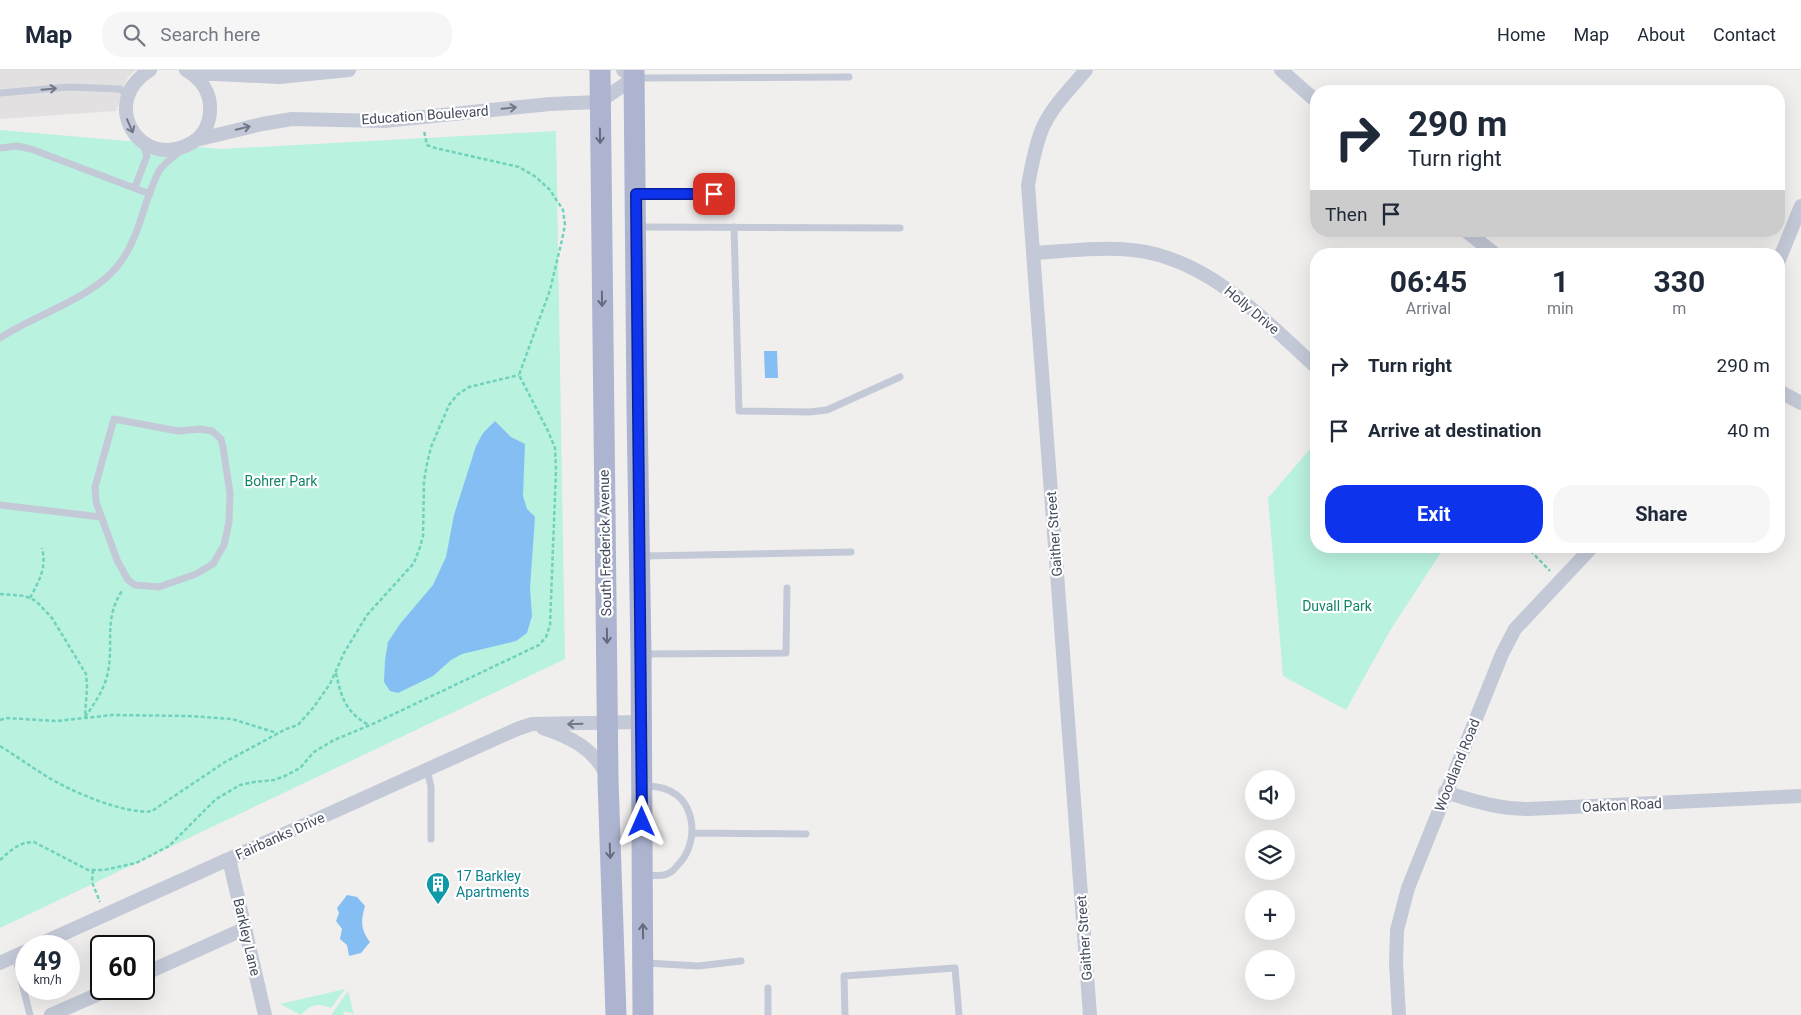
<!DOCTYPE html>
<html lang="en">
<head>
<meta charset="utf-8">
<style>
  :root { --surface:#fff; --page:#f6f6f7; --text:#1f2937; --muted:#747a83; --line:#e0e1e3; --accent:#0d33ed }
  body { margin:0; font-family:Roboto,sans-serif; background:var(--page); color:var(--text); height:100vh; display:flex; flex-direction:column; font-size:19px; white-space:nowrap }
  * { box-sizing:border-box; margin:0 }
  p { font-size:16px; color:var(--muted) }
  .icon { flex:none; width:28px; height:28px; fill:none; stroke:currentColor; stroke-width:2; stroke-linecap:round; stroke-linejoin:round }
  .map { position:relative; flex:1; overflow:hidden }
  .side { position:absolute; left:1310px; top:178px; width:475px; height:305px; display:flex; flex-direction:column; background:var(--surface); border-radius:20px; box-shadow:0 5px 20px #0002 }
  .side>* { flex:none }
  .banner { position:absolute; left:1310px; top:15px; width:475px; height:152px; border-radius:20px; box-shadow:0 5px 20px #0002; background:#fff; color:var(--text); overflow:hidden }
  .buttons { position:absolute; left:1245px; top:700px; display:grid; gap:10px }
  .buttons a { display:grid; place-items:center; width:50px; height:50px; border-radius:50%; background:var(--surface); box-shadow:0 5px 20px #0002; font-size:25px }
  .speed { position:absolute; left:15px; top:865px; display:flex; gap:10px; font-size:25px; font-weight:700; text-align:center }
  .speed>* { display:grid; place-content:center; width:65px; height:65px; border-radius:50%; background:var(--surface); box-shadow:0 5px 20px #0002; line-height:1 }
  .speed small { font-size:12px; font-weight:400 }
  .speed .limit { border:2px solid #111; border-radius:8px; background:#fff; color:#111 }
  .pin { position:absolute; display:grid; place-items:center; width:42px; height:42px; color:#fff; margin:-21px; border-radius:10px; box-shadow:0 2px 8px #0006 }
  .me { position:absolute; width:55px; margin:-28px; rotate:0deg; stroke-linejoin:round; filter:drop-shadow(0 0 4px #0008) }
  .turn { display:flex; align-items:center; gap:18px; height:105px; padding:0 15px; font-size:22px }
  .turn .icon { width:65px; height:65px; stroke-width:2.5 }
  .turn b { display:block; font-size:35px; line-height:42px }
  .then { display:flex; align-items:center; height:48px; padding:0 15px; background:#0003; gap:10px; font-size:19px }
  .eta { display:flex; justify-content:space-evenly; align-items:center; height:85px; text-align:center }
  .eta b { font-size:30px; font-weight:700; line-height:35px }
  .action { display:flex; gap:10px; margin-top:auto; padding:10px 15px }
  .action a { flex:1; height:58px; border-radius:20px; background:var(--accent); color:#fff; font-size:20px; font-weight:700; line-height:58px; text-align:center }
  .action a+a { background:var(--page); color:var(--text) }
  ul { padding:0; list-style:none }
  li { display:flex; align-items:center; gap:15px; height:65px; padding:0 15px }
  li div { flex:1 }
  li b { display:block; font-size:19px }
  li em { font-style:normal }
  header { display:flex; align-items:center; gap:30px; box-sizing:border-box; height:70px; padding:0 25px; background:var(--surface); border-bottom:1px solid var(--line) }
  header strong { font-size:24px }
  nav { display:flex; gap:28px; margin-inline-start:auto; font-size:18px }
  .search { width:350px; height:45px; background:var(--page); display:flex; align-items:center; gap:12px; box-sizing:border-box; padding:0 18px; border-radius:20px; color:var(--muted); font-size:19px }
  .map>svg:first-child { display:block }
</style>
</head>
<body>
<header>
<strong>Map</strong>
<div class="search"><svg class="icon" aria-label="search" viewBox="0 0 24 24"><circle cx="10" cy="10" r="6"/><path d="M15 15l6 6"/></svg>Search here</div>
<nav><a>Home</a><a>Map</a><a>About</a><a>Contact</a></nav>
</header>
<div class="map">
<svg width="1801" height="945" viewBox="0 0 1801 945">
  <rect width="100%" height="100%" fill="#f1efee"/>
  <path fill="#e2e0e0" d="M0,0H136L128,7L116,41L0,49Z"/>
  <path fill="#b9f2de" d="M0,60L221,79L556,61L565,589L0,858Z
    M1316,372V476H1448L1440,484L1391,559L1346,640L1283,606L1268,428Z
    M345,919L331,938C319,932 309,935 301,945L280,934Z
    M348,921L354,945C351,942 347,941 343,942L344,945H331Z"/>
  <path fill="#84bef2" d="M764,281H777L778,308H765Z
    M495,351L511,367L525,374L523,426L527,439L535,447L530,518L532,546L527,563L516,571L462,584L451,590L433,606L398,623L390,621L384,612L385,590L388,572L400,554L433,515L446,487L454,445L476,376L483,363Z
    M347,825L357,827L365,836C361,850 360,859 370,872L361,883L349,886L347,875L340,869L342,859L336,851L339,843L337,838Z"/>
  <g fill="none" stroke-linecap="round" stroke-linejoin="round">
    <path stroke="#6fd2bc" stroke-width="2.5" stroke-dasharray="4 2.5" stroke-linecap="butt" d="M1526,476L1550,501
      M0,524L25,526L36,531L52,548L86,604L87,616L85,648
      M30,528C39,511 47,498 42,478
      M336,603C341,627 346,643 369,655
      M85,647C95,633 105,618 108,602C114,569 103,550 123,519
      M0,650L6,648L57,651L113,645L189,646L232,649L277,663
      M0,676C16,686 30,696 46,706C70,721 125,745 152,741L225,692L286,659L298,655L313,638L330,614L344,583L367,545L414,493L420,477L423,466L424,411L427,394L431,377L449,335L457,325L469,317L519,305
      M0,790C11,780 19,772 34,772L88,800H104L136,793L169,776L216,729L240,715L254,712L274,710L285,706L300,698L314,682L334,670L375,653L539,575L546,567L550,555L556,400L555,378L548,361L519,305L550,220L562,170L565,155L563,140L550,120L536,107L519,97L435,78L427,75L424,61
      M93,800L92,812L100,832"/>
    <path stroke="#c4c9d7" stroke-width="7" d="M637,8L849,7
      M0,23L68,17L120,19L127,25
      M0,78L17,76L31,79L150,124
      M135,117L147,86L143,73
      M639,124H714
      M638,157L900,158
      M734,157L739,341L809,342L827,340L900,307
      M0,268C37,243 97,228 122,190C141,163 144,129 159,101C164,93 175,86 181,80
      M114,349L178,361L200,359L212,361L221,369L223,377L230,423L229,452L224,475L213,494L196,504L159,517L135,515L128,510L117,490L96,432L95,417Z
      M0,435L101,447
      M643,486L851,482
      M644,584L786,583L787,518
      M427,699L431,717V769
      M643,716C671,715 690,728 692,758C692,773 688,785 677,796C674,800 669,804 664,805C659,806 651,805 645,805
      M692,763L806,764
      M15,886L30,945
      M646,893L698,896L741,891
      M768,918V945
      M845,945L844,906L955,898L959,945"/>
    <path stroke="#c4c9d7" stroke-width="14" d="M150,0C97,32 141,104 193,72C204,66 210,52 210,40C211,23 201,8 186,0
      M1086,0C1071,18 1053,35 1043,57C1035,75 1032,95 1028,115L1090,945
      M1281,0L1316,31
      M192,3L279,7L349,0
      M196,70L262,54L292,49L384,51L550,34L599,32L634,8L623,0
      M1466,161L1495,184
      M1033,183C1072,181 1116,174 1155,184C1221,201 1267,253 1316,297
      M1779,190L1801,136
      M1779,321L1801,333
      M543,658C570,667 593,678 606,704
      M1445,722C1474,731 1498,739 1529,739L1801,726
      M229,789L265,945
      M36,876L517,659L532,654L641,652
      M0,893L26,881
      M144,904L244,859
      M51,945L110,919
      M1399,945L1396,893L1397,860L1408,818L1502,584L1515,559L1593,476"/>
    <path stroke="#acb4cf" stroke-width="21" d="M600,0L608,710L616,945
      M634,0L637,339L641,584L643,945"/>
  </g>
  <defs><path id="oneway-shaft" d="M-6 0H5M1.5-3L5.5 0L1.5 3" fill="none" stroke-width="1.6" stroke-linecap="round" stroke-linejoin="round" transform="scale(1.25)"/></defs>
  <g stroke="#717788">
    <use href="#oneway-shaft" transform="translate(49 19) rotate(-5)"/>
    <use href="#oneway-shaft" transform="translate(509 38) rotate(-6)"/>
    <use href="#oneway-shaft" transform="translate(130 56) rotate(66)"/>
    <use href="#oneway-shaft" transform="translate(243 58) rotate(-13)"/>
    <use href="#oneway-shaft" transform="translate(575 654) rotate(178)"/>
  </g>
  <g stroke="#646a7f">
    <use href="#oneway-shaft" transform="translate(600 66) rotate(89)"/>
    <use href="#oneway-shaft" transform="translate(602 229) rotate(89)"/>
    <use href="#oneway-shaft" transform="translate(607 566) rotate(89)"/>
    <use href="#oneway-shaft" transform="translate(610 781) rotate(88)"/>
    <use href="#oneway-shaft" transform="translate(643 861) rotate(-91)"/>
  </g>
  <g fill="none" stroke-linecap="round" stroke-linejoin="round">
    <g stroke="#08219a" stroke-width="12">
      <path id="route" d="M642,752L636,124H714"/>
    </g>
    <use href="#route" stroke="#0d33ed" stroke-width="9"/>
  </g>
  <defs>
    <g id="building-pin" transform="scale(1.25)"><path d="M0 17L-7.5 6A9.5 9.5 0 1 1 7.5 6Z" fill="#0f9aa8" stroke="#fff"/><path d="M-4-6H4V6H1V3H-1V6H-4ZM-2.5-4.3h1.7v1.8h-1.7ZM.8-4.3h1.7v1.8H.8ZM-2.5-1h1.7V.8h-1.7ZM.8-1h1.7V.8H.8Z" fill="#fff"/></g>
  </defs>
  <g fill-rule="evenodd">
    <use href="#building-pin" x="438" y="814"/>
  </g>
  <g text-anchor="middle" stroke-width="4.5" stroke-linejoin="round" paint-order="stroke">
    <g font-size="14" fill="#454b5d" stroke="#fff">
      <text transform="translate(425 45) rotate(-4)" y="5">Education Boulevard</text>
      <text transform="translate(1252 240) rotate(40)" y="5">Holly Drive</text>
      <text transform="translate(1054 464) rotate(-94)" y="5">Gaither Street</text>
      <text transform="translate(605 473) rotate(-91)" y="5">South Frederick Avenue</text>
      <text transform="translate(1457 695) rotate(-68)" y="5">Woodland Road</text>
      <text transform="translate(1622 735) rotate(-3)" y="5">Oakton Road</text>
      <text transform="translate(280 766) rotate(-24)" y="5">Fairbanks Drive</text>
      <text transform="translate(247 867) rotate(77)" y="5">Barkley Lane</text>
      <text transform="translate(1084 868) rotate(-94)" y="5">Gaither Street</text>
    </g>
    <g font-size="14" fill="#118469" stroke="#fff">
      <text x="281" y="416">Bohrer Park</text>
      <text x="1337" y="541">Duvall Park</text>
    </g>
    <g font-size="14" fill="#0d838f" stroke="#fff" text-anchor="start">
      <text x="456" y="811">17 Barkley<tspan x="456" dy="16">Apartments</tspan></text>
    </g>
  </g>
</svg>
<div class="buttons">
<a><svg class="icon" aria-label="sound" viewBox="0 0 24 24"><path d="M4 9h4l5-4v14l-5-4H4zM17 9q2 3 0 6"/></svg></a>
<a><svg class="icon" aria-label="layers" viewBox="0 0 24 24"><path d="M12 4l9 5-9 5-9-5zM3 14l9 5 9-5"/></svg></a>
<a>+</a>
<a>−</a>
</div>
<div class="speed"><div>49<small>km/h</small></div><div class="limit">60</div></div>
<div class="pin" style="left:714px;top:124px;background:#d93025"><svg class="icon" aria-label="arrive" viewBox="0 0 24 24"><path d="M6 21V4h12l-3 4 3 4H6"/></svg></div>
<svg class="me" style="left:642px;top:752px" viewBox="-20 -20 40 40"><path d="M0-17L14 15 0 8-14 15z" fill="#0d33ed" stroke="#fff" stroke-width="4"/></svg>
<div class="banner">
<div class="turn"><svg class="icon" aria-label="right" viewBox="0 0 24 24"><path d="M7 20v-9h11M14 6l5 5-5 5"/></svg><div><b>290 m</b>Turn right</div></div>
<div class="then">Then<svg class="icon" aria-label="arrive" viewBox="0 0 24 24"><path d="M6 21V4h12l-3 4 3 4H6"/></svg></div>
</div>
<section class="side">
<div class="eta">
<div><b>06:45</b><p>Arrival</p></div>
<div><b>1</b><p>min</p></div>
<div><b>330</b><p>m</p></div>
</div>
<ul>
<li><svg class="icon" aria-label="right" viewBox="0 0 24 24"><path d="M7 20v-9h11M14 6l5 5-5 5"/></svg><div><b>Turn right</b></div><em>290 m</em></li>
<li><svg class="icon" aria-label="arrive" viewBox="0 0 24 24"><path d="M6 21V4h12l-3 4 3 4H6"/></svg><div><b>Arrive at destination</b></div><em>40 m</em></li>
</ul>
<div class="action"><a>Exit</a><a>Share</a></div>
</section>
</div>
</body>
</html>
